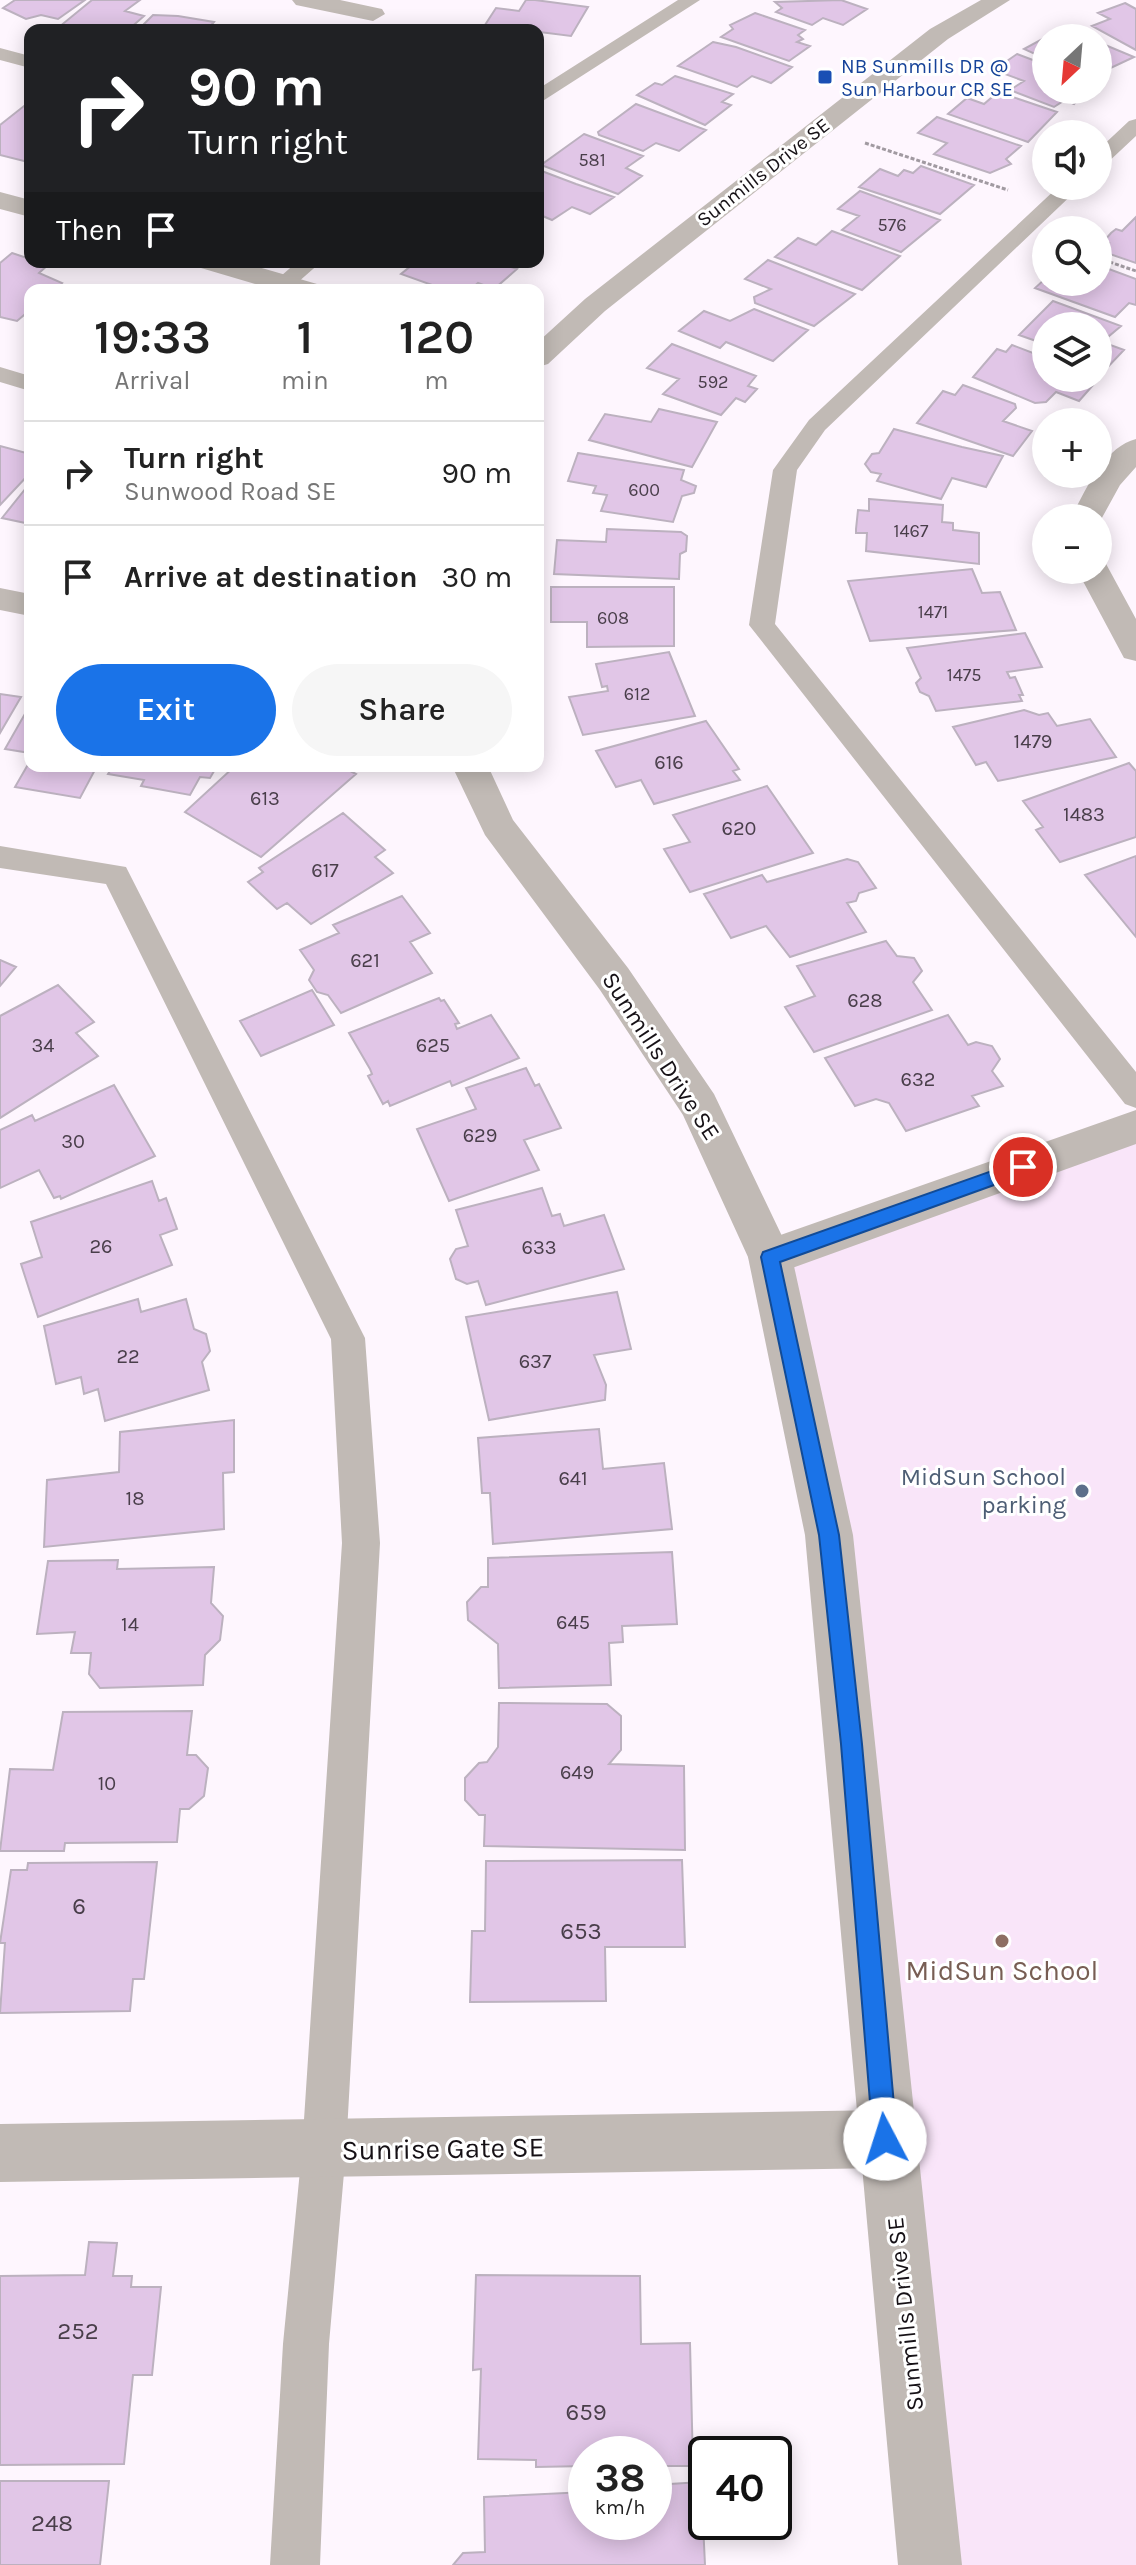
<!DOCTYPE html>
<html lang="en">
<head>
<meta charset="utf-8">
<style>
  :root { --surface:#fff; --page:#f6f6f6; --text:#222; --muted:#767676; --line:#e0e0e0; --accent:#1a73e8 }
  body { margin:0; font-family:Karla,sans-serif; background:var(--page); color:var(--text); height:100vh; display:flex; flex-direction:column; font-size:30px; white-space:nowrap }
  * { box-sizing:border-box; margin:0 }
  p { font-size:26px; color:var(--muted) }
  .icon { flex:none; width:44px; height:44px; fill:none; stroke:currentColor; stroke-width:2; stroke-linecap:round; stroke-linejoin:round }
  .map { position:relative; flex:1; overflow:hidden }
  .drawer { position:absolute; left:24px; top:284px; width:520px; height:488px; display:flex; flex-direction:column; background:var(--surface); border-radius:16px; box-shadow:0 4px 20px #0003 }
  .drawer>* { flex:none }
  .banner { position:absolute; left:24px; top:24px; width:520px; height:244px; border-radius:16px; box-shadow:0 4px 20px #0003; background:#202124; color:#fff; overflow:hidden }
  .needle { width:52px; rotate:206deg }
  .tools { position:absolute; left:1032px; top:24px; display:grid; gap:16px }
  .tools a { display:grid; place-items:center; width:80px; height:80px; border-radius:50%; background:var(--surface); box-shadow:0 4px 20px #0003; font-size:40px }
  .speed { position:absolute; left:568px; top:2436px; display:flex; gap:16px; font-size:40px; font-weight:700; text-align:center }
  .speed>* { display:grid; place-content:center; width:104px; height:104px; border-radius:50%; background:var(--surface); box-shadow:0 4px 20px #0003; line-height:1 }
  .speed small { font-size:20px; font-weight:400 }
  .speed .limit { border:4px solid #111; border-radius:12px; background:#fff; color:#111 }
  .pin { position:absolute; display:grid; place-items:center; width:68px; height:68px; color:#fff; margin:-34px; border:4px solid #fff; border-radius:50%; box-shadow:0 2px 8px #0007 }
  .me { position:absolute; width:88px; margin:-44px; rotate:355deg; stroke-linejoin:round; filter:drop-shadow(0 0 6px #0008) }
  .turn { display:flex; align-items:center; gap:28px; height:168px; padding:0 32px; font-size:36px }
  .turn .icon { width:104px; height:104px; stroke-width:2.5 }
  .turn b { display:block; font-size:56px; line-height:68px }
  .then { display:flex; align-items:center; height:76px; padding:0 32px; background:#0003; gap:16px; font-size:30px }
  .eta { display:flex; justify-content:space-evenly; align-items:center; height:136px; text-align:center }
  .eta b { font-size:48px; font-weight:600; line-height:56px }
  .button { display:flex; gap:16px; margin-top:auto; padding:16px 32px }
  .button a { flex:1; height:92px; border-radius:48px; background:var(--accent); color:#fff; font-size:32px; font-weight:600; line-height:92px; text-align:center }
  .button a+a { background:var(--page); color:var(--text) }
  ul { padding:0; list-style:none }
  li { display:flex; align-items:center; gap:24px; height:104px; padding:0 32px; border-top:2px solid var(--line) }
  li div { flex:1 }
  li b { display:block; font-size:30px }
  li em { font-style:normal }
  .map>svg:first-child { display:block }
</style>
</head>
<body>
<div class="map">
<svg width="1136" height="2565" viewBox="0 0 1136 2565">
  <rect width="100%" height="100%" fill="#fef6fe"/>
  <path fill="#f9e5f9" d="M1136,1127V2565H930L904,2290L770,1257Z"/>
  <path fill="#e1c6e7" stroke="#bcb1bf" stroke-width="2" d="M15,0H85L58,19L41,15L26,19L3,8Z
    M92,0H140L125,11L144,16L128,30L59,27Z
    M526,0H535L588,7L571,36L485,25L496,8L519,11Z
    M841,0L867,9L843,25L823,18L812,25L776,12L782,8L775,2Z
    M1125,3L1136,9V50L1092,26L1110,19L1098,13Z
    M755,13L805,30L798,35L803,39L797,42L810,46L789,61L721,37L733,29L730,25Z
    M153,15L178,16L214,22L207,30H138Z
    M1046,37L1050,38H1046V59L1024,49Z
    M713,42L736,47L792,67L771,83L752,76L737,87L678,66Z
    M1098,42L1134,57L1098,74Z
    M1017,54L1046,65V90H1088L1074,104L1065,100L1054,107L1010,90L1024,81L994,70Z
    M675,76L733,94L722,102L731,105L705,125L637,95L655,83L662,85Z
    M998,92L1057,112L1028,142L948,114L967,98L984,104Z
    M636,104L706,130L679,151L656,143L643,151L599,135L598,132Z
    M24,106L30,108L28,162L0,155V125Z
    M937,117L1021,146L1006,159L1011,164L990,173L934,154L947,143L918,133Z
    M584,134L643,156L626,168L642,176L618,194L541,165Z
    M921,166L974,185L940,214L859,187L880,169L898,176L904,170L913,173Z
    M539,170L576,184L614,197L590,214L572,207L552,220L538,214Z
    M860,191L940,220L901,252L842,230L859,216L838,209Z
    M1136,217V263L1101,251L1109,243L1104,241L1111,233L1116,229L1122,231Z
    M832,231L900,256L862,290L775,257L798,238L816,245Z
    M12,253L30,259V262L49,264L39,273L62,283L54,290H30V310L17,321L0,317V263Z
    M768,260L855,294L814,326L755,303L754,297L771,289L745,279Z
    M403,262H497L517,269L494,289L478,283L470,290H446L401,274L412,265Z
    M1098,265L1136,279V305L1129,303L1115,317L1035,288L1046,278V282H1098Z
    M1053,301L1121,326L1102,342L1124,350L1103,372L1098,370V326H1046V350L1035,346L1039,342L1019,335Z
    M754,309L808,330L773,361L726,342L720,348L679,331L704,311L730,321Z
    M672,344L756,376L748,386L757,389L745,402L736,398L721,415L663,394L679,379L647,368Z
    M1012,345L1046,358V378L1101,376L1079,401L1056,392L1046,402L1035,403L973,377L997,349L1006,352Z
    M963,385L1015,404L1016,408L1003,421L1032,431L1013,456L917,423L943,391L955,395Z
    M659,409L717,422L692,467L589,440L605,414L651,422Z
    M894,429L962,447L1003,456L986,487L952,478L941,499L877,481L881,474L871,472L865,464L872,454L879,453Z
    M0,446L30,454V473L0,505Z
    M578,453L684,470L681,480L696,486L694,493L682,496L673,522L601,511L607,495L593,493L596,486L568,481Z
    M30,483V524L2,518Z
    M869,499L943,505L942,522L953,523V530L979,533V564L866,551L867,533H856V529L858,510L869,511Z
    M607,529L681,532L687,536L686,551L680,554L679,579L554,574L557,540L606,542Z
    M972,569L982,593L1000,592L1016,630L870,641L848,581Z
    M551,587H674V646L587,647V622H551Z
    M1025,633L1042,667L1007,672L1010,678L1015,677L1023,695H1019L1022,701L936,711L929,696L920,692L916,683L921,678L907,648Z
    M669,652L695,716L583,735L569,697L608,691L607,686L602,687L596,664Z
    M0,694L21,697L0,733Z
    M30,705V753L5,749Z
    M1024,710L1039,715L1048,713L1057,726L1090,719L1116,757L998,781L986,762L976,765L953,727Z
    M706,721L739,769L733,771L740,780L654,804L641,780L616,787L596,751Z
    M30,761V766H97L80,798L15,787Z
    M1129,763L1136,771V837L1060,862L1036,830L1043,827L1023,801Z
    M113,766H217L210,778L200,777L190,795L141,786L144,780L108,774Z
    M235,766H341L356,774L261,857L185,812Z
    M767,786L813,853L690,892L664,849L690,842L673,815Z
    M343,813L385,850L375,857L393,873L311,924L287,903L277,909L248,882L263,872L259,868Z
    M1136,856V937L1085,875Z
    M847,859L858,862L876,888L859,893L856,901L847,903L866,932L790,957L766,926L731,938L704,894L762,875L767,882Z
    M402,896L430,933L410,942L432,973L341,1013L328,995L317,992L309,980L314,970L300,950L339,933L333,925Z
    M886,941L897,956L914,958L922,971L913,982L932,1010L814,1052L785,1007L815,996L797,966Z
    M0,960L16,967L0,986Z
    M58,985L94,1022L76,1033L98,1056L0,1118V1016Z
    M312,990L334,1025L261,1056L240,1021Z
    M439,998L441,1001L444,1000L459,1023L455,1024L457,1029L491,1015L519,1058L452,1086L450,1081L390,1106L388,1101L383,1104L368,1076L372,1074L370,1069L349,1033Z
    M948,1015L968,1045L976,1042L992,1046L1000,1059L992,1071L1003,1086L972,1096L979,1106L906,1131L889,1103L876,1099L855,1106L825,1058Z
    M526,1068L535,1086L539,1084L561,1128L524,1140L539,1170L449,1201L417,1129L476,1109L466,1088Z
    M114,1085L155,1156L61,1199L60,1196L54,1198L39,1170L0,1188V1130L32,1115L35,1121Z
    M152,1181L159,1201L166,1198L177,1229L160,1235L172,1265L38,1317L21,1264L42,1257L31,1222Z
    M542,1188L552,1216L560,1214L564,1226L604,1215L624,1269L486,1305L478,1281L467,1284L456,1279L450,1259L456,1249L468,1246L456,1210Z
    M617,1292L631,1349L594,1355L606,1385L605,1400L489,1420L466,1317Z
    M138,1299L141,1312L186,1299L194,1329L206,1334L210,1351L202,1362L209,1390L105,1421L98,1389L84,1394L81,1377L56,1384L44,1326Z
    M234,1420V1472L223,1473L224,1529L44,1547L47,1480L119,1472L120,1432Z
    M599,1429L603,1469L664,1463L672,1529L493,1544L490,1493H482L478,1438Z
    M672,1552L677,1624L622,1626L623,1642L609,1643L611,1685L499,1688L498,1644L468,1620L467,1602L481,1587H488V1558Z
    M118,1560L117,1569L214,1567L211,1603L223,1616L220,1640L205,1655L203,1685L100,1688L89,1674L91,1653H71L75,1632L37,1634L48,1561Z
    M499,1703L607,1704L621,1716V1750L609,1764L684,1766L685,1850L484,1846L485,1815H479L465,1800V1778L479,1763L487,1762L498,1747Z
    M192,1711L187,1755H196L208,1768L204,1796L189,1809H180L177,1842L65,1843L64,1851H0L10,1769L53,1770L63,1712Z
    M682,1860L685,1947H605L606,2001L470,2002L472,1931H485L486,1861Z
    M157,1862L144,1979H133L130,2011L0,2013L5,1943H0L11,1870H27L28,1863Z
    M89,2242L117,2243L113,2276H132L131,2287H161L152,2375H133L124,2464L0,2465V2276L85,2275Z
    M476,2275L640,2276L641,2344L690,2343L693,2466H654V2454H586V2466L536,2467V2460L478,2459L481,2369L473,2370V2366Z
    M0,2481H109L100,2565H0Z
    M701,2482L705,2565H453L463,2553L485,2552L484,2497L586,2492V2522H654V2485Z"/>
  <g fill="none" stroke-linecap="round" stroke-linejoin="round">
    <path stroke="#a19aa1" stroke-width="3" stroke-dasharray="4 2" stroke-linecap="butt" d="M865,143L1008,190
      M1098,258L1136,271"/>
    <path fill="#c1bab5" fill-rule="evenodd" d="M678,0H700L538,104V89Z
      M0,48L30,56V68L0,60Z
      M1136,119V136L1105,165L1098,167V150L1129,121Z
      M1059,186H1081L825,430L797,470L775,624L1136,1072V1108L1125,1104L749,625L773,470L809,420Z
      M297,262H321L289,290H265Z
      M0,367L30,376V391L0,382Z
      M0,846L126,867L365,1338L380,1543L346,2150L329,2344L320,2565H270L283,2344L302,2150L342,1543L331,1339L106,884L0,868Z"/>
    <path fill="#c1bab5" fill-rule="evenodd" d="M292,0H340L382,9L385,14L373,21L296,5Z
      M0,192L30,200V217L0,209Z
      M197,262H241L317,284L321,290H276L201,268Z
      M1136,439V467L1120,485L1098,525V518H1071C1085,491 1104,447 1136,439Z
      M1098,561L1105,562L1136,619V661L1124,658L1077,570H1098Z
      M0,588L30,594V616L0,610Z
      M1136,1110V1144L770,1276L755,1270L748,1257L755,1244Z
      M885,2110L905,2119L914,2139L905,2159L885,2168L0,2182V2124Z"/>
    <path fill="#c1bab5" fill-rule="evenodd" d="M981,0H1010L948,39L605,311L548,364L538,367V342L585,299L930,29Z
      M452,766H488L513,820L628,968L714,1094L792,1257L853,1535L962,2565H898L805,1535L748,1257L683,1115L600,990L485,835Z"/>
  </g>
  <path fill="#1a73e8" stroke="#114b97" stroke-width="2" d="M1023,1160L1032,1167L1030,1172L780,1262L839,1535L862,1744L897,2139L894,2147L885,2150L877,2147L873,2139L841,1744L819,1535L761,1257L763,1252Z"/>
  <rect fill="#1a4fb4" stroke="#fff" stroke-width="3" x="817" y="69" width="16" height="16" rx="4"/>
  <circle fill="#5c6f8a" stroke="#fff" stroke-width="3" cx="1082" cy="1491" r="8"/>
  <circle fill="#8d6e63" stroke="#fff" stroke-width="3" cx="1002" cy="1941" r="8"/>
  <g text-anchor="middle" stroke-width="6" stroke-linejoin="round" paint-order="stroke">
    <g font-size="18" fill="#493e4a">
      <text x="592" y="166">581</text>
      <text x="892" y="231">576</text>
      <text x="713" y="388">592</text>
      <text x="644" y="496">600</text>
      <text x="911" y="537">1467</text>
      <text x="933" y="618">1471</text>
      <text x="613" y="624">608</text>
      <text x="964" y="681">1475</text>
      <text x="637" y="700">612</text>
    </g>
    <g font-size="20" fill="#164399" stroke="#fff" text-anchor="start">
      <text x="841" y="73">NB Sunmills DR @<tspan x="841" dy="23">Sun Harbour CR SE</tspan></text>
    </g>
    <g font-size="20" fill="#161116" stroke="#fff">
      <text transform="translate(763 172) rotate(-38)" y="7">Sunmills Drive SE</text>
    </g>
    <g font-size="20" fill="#493e4a">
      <text x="1033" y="748">1479</text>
      <text x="669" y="769">616</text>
      <text x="265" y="805">613</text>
      <text x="1084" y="821">1483</text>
      <text x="739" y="835">620</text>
      <text x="325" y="877">617</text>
      <text x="365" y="967">621</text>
      <text x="865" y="1007">628</text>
      <text x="43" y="1052">34</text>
      <text x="433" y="1052">625</text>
      <text x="918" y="1086">632</text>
      <text x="480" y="1142">629</text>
      <text x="73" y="1148">30</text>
      <text x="101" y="1253">26</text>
      <text x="539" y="1254">633</text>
      <text x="128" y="1363">22</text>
      <text x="535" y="1368">637</text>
      <text x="573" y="1485">641</text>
      <text x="135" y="1505">18</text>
      <text x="573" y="1629">645</text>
      <text x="130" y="1631">14</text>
      <text x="577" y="1779">649</text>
      <text x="107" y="1790">10</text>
    </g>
    <g font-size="24" fill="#161116" stroke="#fff">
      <text transform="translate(661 1056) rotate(57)" y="8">Sunmills Drive SE</text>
      <text transform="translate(905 2314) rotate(-96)" y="8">Sunmills Drive SE</text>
    </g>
    <g font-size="24" fill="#4e5e75" stroke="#fff" text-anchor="end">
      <text x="1066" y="1485">MidSun School<tspan x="1066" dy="28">parking</tspan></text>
    </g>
    <g font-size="24" fill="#493e4a">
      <text x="79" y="1914">6</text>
      <text x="581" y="1939">653</text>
      <text x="78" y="2339">252</text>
      <text x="586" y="2420">659</text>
      <text x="52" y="2531">248</text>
    </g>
    <g font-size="28" fill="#785e54" stroke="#fff">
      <text x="1002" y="1980">MidSun School</text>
    </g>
    <g font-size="28" fill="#161116" stroke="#fff">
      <text transform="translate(443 2148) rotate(-1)" y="10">Sunrise Gate SE</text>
    </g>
  </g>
</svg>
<div class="tools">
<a><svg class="needle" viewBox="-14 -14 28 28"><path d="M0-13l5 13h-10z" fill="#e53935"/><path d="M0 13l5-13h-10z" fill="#767676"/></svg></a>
<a><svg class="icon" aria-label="sound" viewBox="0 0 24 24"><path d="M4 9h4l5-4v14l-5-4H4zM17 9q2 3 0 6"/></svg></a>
<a><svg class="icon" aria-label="search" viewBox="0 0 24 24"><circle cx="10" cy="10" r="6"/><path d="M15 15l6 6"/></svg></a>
<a><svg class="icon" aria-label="layers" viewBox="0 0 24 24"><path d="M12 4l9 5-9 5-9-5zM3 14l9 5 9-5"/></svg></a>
<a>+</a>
<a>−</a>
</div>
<div class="speed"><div>38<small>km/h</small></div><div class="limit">40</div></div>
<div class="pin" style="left:1023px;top:1167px;background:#d93025"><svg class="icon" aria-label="arrive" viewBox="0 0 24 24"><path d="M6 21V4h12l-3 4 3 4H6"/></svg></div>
<svg class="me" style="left:885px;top:2139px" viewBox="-20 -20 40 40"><circle r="19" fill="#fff"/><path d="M0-13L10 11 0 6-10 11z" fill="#1a73e8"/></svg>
<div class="banner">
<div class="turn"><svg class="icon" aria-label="right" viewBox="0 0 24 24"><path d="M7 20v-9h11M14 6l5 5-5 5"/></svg><div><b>90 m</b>Turn right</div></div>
<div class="then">Then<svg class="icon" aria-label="arrive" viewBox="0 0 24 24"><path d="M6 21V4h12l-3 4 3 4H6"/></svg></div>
</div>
<section class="drawer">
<div class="eta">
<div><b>19:33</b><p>Arrival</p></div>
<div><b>1</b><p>min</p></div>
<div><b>120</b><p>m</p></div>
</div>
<ul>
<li><svg class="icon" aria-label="right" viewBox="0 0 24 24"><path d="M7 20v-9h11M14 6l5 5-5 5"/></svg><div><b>Turn right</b><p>Sunwood Road SE</p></div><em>90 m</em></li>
<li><svg class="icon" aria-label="arrive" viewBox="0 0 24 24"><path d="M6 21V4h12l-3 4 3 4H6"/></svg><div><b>Arrive at destination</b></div><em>30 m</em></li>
</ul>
<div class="button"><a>Exit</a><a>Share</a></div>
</section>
</div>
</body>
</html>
